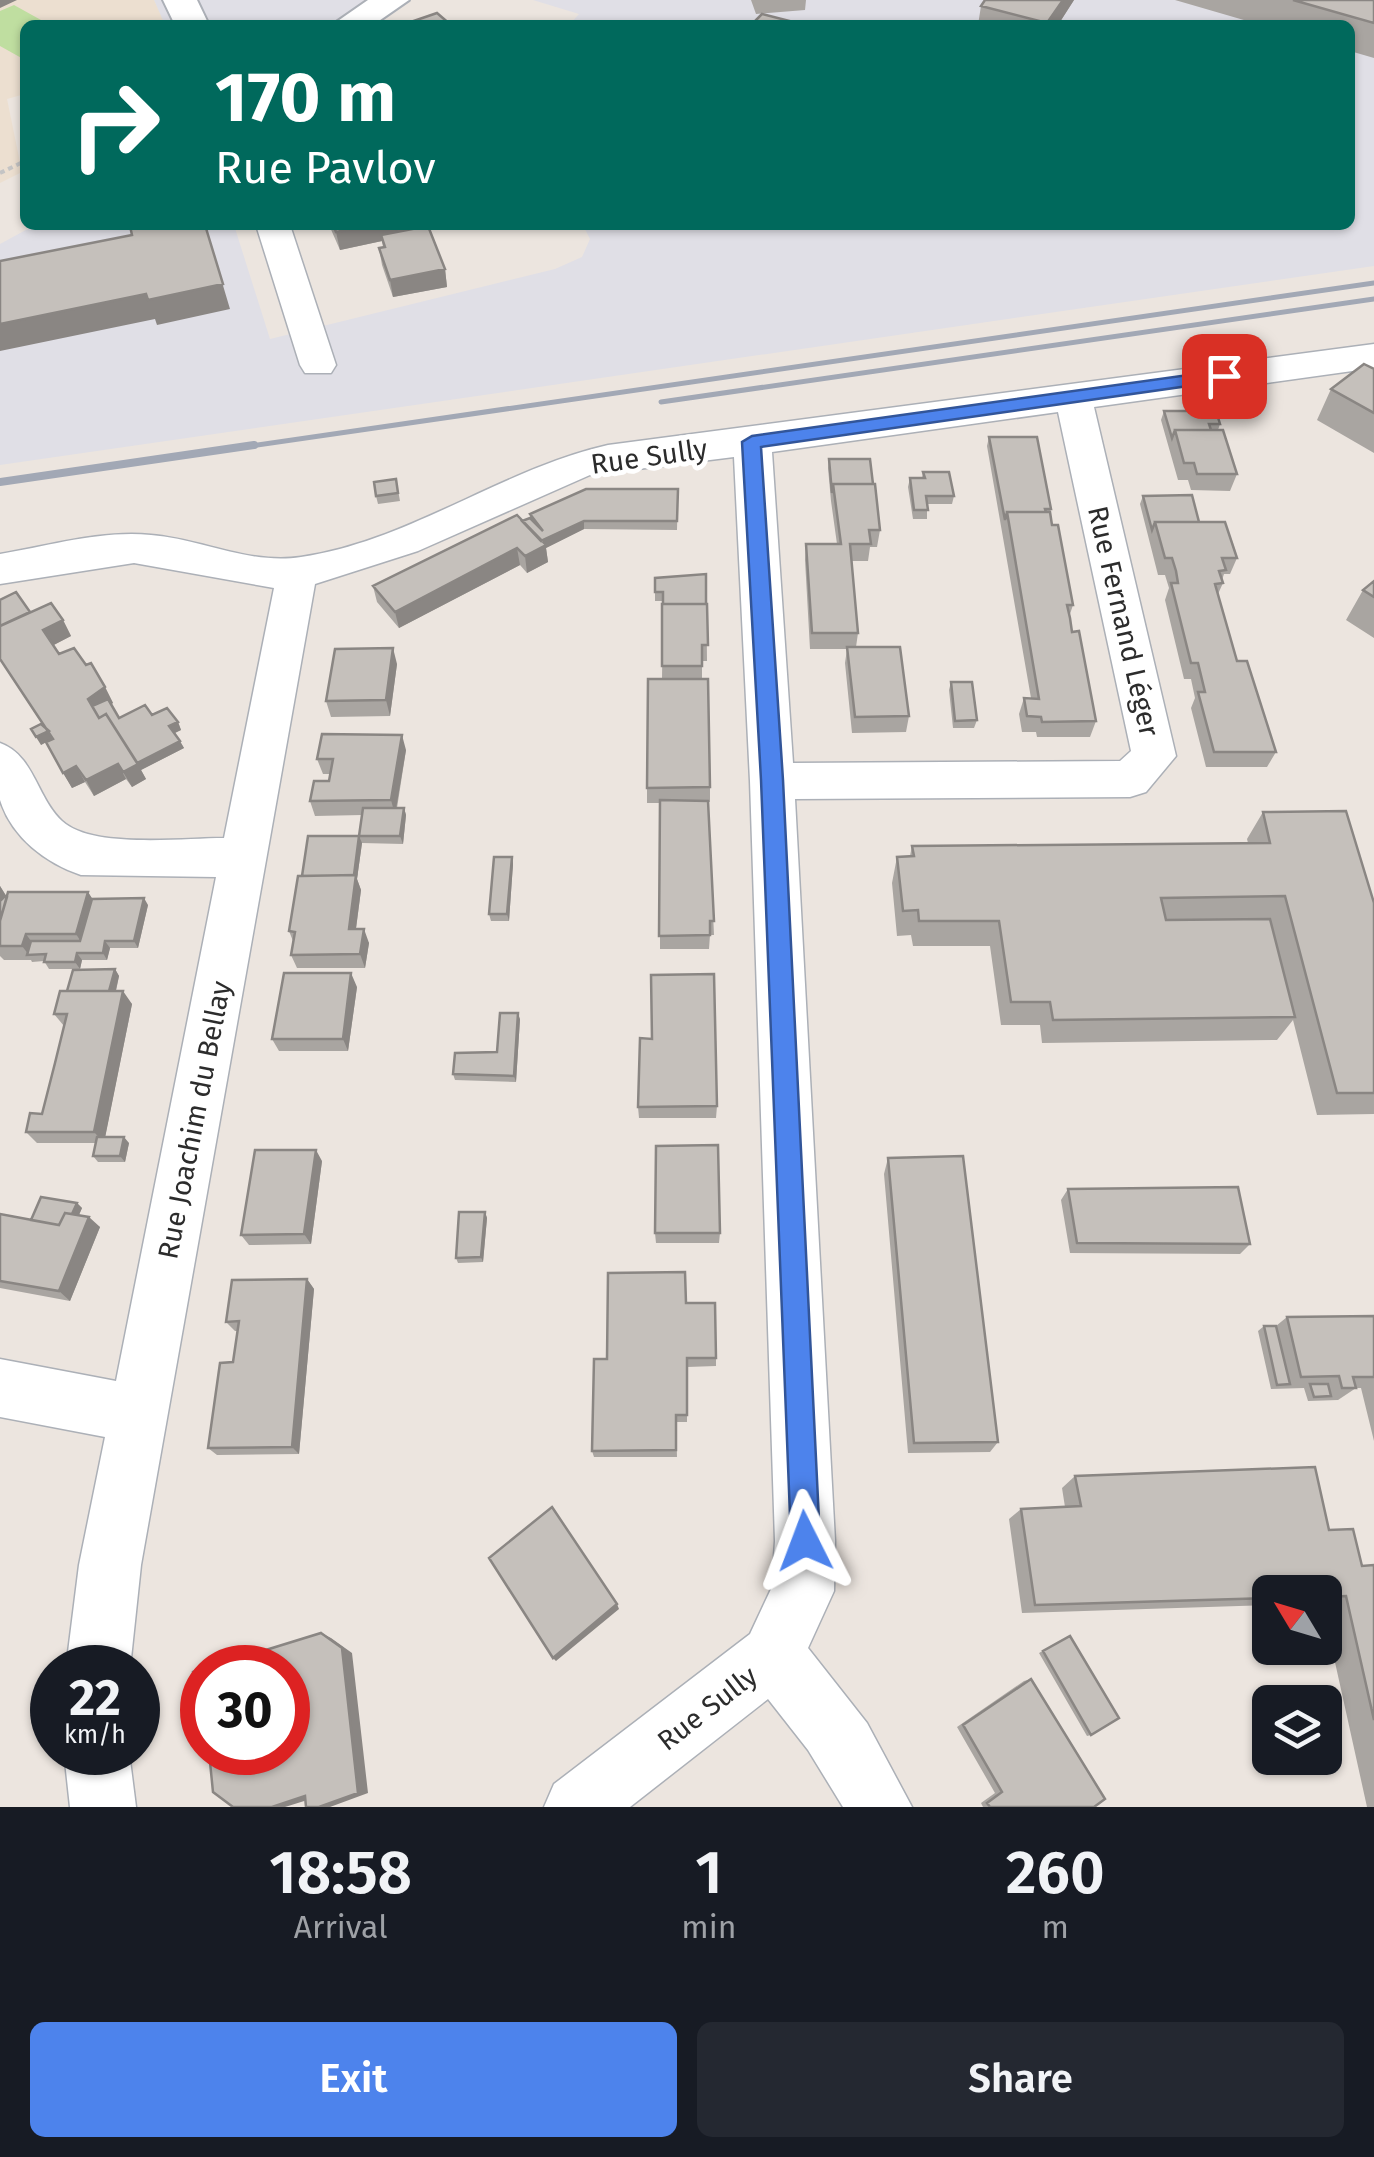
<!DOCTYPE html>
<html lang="en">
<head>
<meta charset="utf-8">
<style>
  :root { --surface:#171b24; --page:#242831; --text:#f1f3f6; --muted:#9ea1a6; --accent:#4d83ec }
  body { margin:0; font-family:"Fira Sans",sans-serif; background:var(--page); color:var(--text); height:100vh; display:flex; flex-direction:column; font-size:38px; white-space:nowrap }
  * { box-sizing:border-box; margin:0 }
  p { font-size:32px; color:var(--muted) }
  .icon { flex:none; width:55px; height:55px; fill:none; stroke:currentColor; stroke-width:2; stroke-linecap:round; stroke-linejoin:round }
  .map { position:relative; height:1807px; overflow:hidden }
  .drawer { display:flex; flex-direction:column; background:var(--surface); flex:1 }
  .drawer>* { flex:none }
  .top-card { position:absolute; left:20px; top:20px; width:1335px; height:210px; border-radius:15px; box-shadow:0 2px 8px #0004; background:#00695c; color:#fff; overflow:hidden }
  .needle { width:65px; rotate:308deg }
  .controls { position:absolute; left:1252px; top:1575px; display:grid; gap:20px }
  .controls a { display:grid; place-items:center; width:90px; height:90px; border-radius:15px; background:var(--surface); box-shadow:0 2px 8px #0004; font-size:50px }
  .speed { position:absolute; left:30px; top:1645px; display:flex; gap:20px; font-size:50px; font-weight:700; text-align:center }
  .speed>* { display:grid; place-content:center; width:130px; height:130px; border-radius:50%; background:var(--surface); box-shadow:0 2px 8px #0004; line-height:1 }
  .speed small { font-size:25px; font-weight:400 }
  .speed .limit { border:15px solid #d22; background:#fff; color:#111 }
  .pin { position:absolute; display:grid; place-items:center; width:85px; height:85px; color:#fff; margin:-42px; border-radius:20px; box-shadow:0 5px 15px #0006 }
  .me { position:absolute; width:110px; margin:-55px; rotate:357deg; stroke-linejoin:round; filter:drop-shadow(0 0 8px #0008) }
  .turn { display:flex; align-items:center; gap:35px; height:210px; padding:0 30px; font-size:45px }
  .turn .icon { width:130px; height:130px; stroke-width:2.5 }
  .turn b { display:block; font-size:70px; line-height:85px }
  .eta { display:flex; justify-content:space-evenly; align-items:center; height:170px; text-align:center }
  .eta b { font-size:60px; font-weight:600; line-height:70px }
  .button { display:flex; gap:20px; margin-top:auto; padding:20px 30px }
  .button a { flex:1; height:115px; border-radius:15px; background:var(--accent); color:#fff; font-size:40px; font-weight:600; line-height:115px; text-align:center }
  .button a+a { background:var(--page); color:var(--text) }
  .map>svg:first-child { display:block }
</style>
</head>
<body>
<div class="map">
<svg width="1374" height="1807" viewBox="0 0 1374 1807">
  <rect width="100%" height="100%" fill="#ece5df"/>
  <path fill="#e0dfe6" d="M154,0H368L328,25H164Z
    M533,0H1374V266L0,465V244L35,225H234L270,339L555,269L582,257L590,239L583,225H1350V25H569L579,14Z"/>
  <path fill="#ecdfd0" d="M0,0H154L165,25H25V94L7,99L22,172L0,183Z"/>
  <path fill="#bfdea0" d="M14,5L50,25H25V60L0,46V11Z"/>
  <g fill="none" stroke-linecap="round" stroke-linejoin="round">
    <g stroke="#acb0b7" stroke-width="3">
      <path id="street" d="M256,225H290L336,365L331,373H305L300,365Z
        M1374,344V368L1094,407L1176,756L1146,792L1130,797L795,799L835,1541L834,1591L808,1648L867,1723L912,1807H843L808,1750L768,1699L630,1807H544L554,1784L750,1634L772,1587L775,1541L750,781L734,457L590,475L418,551L315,584L141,1565L130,1668H66L79,1565L105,1437L0,1417V1359L116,1381L216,877L81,875C46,863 12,838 0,800C0,784 0,760 0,743C34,755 37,798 62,821C92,849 183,838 224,838L274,588L134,563L0,584V554C49,546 101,530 151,535C202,539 249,565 301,557C410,541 502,469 608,445ZM1058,412L1131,751L1120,761L793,763L772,452Z
        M64,1752H129L136,1807H70Z"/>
    </g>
    <g stroke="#acb0b7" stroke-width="4">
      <path id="secondary" d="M163,0H197L209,25H175Z
        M368,0H409L373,25H332Z"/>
    </g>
    <path stroke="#c4c4c4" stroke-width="4" stroke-dasharray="5 4" stroke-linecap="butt" d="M0,173L25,161"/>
    <use href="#street" fill="#fff" fill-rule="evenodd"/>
    <use href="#secondary" fill="#fff" fill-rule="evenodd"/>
    <path stroke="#a2a8b5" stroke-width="5" d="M661,402L1374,299
      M237,448L1374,283"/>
    <path stroke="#a2a8b5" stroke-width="8" d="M0,482L254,445"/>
  </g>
  <path fill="#a9a5a1" d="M751,0H806L805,10L756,14Z
    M985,0H1074L1058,25H978L981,6Z
    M1175,0H1374V58L1350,51V25H1261Z
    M329,225H410L411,228L388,234L445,269L447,287L393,297L382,265L379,248L383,247L382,241L340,250Z
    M1374,369V453L1317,420L1331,389Z
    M1164,411L1220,424L1218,430L1237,474L1230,491L1191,490L1188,480H1178L1161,420Z
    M989,437L1051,509L1050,512L1052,525L1073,605L1069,617L1096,721L1090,737H1037L1036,732H1022L1019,714L1024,698H1031L987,446Z
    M829,459L873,484L880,530L877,547H870L868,561H852L858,633L856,647L909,716L906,732L852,733L845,663L847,649H810L805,560L806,544H837L831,501L828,468Z
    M923,472L954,496L952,504H927V519H913L908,487L910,478H922Z
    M396,479L400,501L378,504L376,496Z
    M678,489L677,530L584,529L546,548L548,562L527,573L520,565L399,628L377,602L373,586L531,518L530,514Z
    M1143,496L1199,522L1237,558L1230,574H1224L1222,580L1223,583L1218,594L1237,661L1276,752L1267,767H1206L1191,708L1195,698L1191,679H1184L1165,600L1169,588L1165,575H1158L1140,504Z
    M706,574L707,661H702V679L710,787V802H708L714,935H710L709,949H660V803H647V788L662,679L663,601H655V578Z
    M1374,581V638L1346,620L1363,590Z
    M0,600L30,612L63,620L71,636L53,645L59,654L86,665L105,687L113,703L111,704L119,718L152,715L178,722L181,730L174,733L184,748L141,770L146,779L132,787L126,779L94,796L85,782L72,788L46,742L41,745L44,727L0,660Z
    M397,664L390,716L331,717L326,701Z
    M951,682L977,720L974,728H953L949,690Z
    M406,750L397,808H404L406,815L403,844L362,843L357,879L361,890L356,929L369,943L365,968H297L291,955L293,941L289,931L302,876L359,836L362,815L315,816L310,801L329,781L330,774H323L317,759Z
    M1263,812L1374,903V1114L1317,1115L1293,1020L1277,1040L1042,1043L1040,1025H1001L990,946H913L911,935L897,936L892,883L897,857L910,856L912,846L1248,843L1247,839Z
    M512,857L513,864L509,921H491L489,914Z
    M0,886L7,897L88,892L92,899L148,905L138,948H110L107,960H82L80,969H49L44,961L32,962L31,960H4L0,956Z
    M115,969L119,976L116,991L132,1004L105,1137L129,1143L125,1162H98L93,1156L96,1143H37L26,1132L42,1114L64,1026L54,1014Z
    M357,987L348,1051H279L272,1039Z
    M520,1019L516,1082L455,1080L453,1074L497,1052Z
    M652,1039L717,1106L716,1118H639L638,1107Z
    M888,1158L998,1442L990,1452L908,1453L884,1174Z
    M322,1161L311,1244L249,1245L241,1235Z
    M1068,1189L1250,1244L1240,1254L1070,1253L1061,1200Z
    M77,1203L82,1208L79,1215L100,1227L70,1301L0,1288V1214L31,1220Z
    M485,1212L487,1218L483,1262L458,1263L456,1258Z
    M655,1233H720L719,1243H656Z
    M307,1279L314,1289L299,1454L217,1455L208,1448L233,1362L238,1331H235L226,1322Z
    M686,1303L716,1358V1366L687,1367V1422H676L677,1457H594L592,1451Z
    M1374,1316V1441L1361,1388H1356L1338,1400L1308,1401L1304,1388L1271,1389L1258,1331L1264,1326H1276L1287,1317Z
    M1075,1476L1329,1530L1362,1566L1374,1565V1807H1367L1325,1617V1592H1270V1605L1022,1613L1009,1519L1021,1509L1065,1507L1062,1488Z
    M1070,1636L1091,1735L1087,1736L1039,1653Z
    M1031,1679L1094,1807H983L981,1803L995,1793L957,1727L1024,1681Z"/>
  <path fill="#8a8683" d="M0,0H17L0,8Z
    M1063,0H1074L1058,25H1047Z
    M205,225L230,309L157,325L155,319L0,351V324Z
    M372,225H410L411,228L388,233L389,240L381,235L382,241L340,250L336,232Z
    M445,269L447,287L393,297L390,280Z
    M584,521V529L546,548L548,562L527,573L525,556L537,543Z
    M517,548L520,565L399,628L395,612Z
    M63,620L71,636L52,646L43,630Z
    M393,648L397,664L390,716L386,700Z
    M105,687L113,703L96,714L88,699Z
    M178,722L181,730L173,734L169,726Z
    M47,731L52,739L41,745L36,737Z
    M402,735L406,750L395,815L391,800Z
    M180,741L184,748L141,770L146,779L132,787L123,772L137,763Z
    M118,764L126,779L94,796L86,780Z
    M76,766L85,782L72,788L63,773Z
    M404,808L406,815L403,844L400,836Z
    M359,836L362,843L357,879L361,890L354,943L349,929L353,882Z
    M512,857L513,864L509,921L507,914Z
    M0,886L11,904L0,911Z
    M88,892L97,906L85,948L76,934Z
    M144,898L148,905L138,948L134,941Z
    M364,929L369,943L365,968L360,954Z
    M26,934L36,948L29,955L22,946Z
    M105,941L110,948L107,960L103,953Z
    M77,953L82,960L80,969L75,962Z
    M115,969L119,976L113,1003L108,997Z
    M351,973L357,987L348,1051L343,1039Z
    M123,991L132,1004L104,1143L94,1132Z
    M518,1013L520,1019L516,1082L514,1076Z
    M124,1137L129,1143L125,1162L120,1156Z
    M316,1150L322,1161L311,1244L304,1234Z
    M77,1203L82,1208L70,1235L65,1230Z
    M485,1212L487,1218L483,1262L481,1257Z
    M89,1217L100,1227L70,1301L59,1291Z
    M307,1279L314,1289L299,1454L292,1447Z
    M617,1604L619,1609L556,1661L553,1658Z
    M321,1633L331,1638L352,1653L368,1793L330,1807H319Z
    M305,1796L317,1797L285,1807H272Z"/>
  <path fill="#c5c0bb" stroke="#8a8683" stroke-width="2.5" d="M985,0H1063L1047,23L981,6Z
    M1293,0H1374V23Z
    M437,13L451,25H402Z
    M762,14L805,25H758L761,22L756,20Z
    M136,225H205L223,284L148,300L146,294L0,324V261L132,235L130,226Z
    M333,225H372L336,232Z
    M428,226L445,269L390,280L379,248L385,247L381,235Z
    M1364,364L1374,369V413L1331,389Z
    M1164,411H1216L1220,424H1209L1211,430H1175L1172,438Z
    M1175,430H1223L1237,474H1197L1194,463H1184Z
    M989,437H1037L1051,509H1045L1046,512H1007L1005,520Z
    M829,459H870L873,484H833L832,493Z
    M923,472H949L954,496H926L928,510H914L910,478H925Z
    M396,479L398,493L376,496L374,482Z
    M833,484H875L880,530H869L871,544H850L858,633H812L806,544H841Z
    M586,489H678L677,521H584L541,541L522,521L530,518L543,531L530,514Z
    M1192,495L1199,522H1155L1152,530L1143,496Z
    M1007,512H1050L1052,525H1058L1073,605H1067L1070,618L1072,632L1079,631L1096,721L1042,722L1041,717L1027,716L1024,698L1039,699Z
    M517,515L546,545L525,556L517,548L395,612L373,586Z
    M1155,522H1225L1237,558H1222L1226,570L1219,571L1223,583L1215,584L1237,661H1247L1276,752H1214L1198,692H1205L1198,663H1191L1171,583H1178L1176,571L1172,558H1165Z
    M706,574V604H663V592H655V578Z
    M1374,581V597L1363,590Z
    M16,592L30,612L0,626V600Z
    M51,603L63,620L43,630L59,654L74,648L86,665L91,663L105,687L88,699L99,718L106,714L138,764L123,772L118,764L86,780L76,766L63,773L46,742L53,739L0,659V626Z
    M662,604H707L708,645H702V666H662Z
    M847,647H900L909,716L855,717Z
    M393,648L386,700L326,701L335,649Z
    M648,679H708L710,787L647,788Z
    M951,682H972L977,720L955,721Z
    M108,699L119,718L145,705L152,715L167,708L178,722L169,726L180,741L137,763L106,714L99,718L92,706Z
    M41,724L49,731L36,737L31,729Z
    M322,734L402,735L391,800L310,801L314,781H329L333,759H317Z
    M660,800L708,801L714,921H710V935L659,936Z
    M363,808H404L400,836H359Z
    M1346,811L1374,903V1093H1337L1285,896L1161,898L1166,920L1270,919L1295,1017L1053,1020L1050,1002H1011L999,921H919L918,910L903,911L897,857L914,856L912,846L1270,843L1263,812Z
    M308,836H359L354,875L302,876Z
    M494,857H512L507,914H489Z
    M356,875L349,929H364L360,954L291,955L295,932L289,931L298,876Z
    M8,892H88L76,934H26L22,946H0V921Z
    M5,896L7,897L0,921V901Z
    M144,898L134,941H105L103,953H77L75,962H44L46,954L27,955L31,941H80L92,899Z
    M115,969L109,991H67L73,970Z
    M284,973H351L343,1039H272Z
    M714,974L717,1106L638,1107L640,1038L652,1039L651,975Z
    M60,991H123L94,1132H26L30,1113L42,1114L55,1063L67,1014H54Z
    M500,1013H518L514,1076L453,1074L455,1053L497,1052Z
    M97,1137H124L120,1156H93Z
    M718,1145L720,1233H655L656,1146Z
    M255,1150H316L304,1234L241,1235Z
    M963,1156L998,1442L914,1443L888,1158Z
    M1238,1187L1250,1244L1077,1243L1068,1189Z
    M41,1197L77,1203L72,1214L65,1213L59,1225L31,1220Z
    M459,1212H485L481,1257L456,1258Z
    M65,1213L89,1217L59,1291L0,1281V1214L59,1225Z
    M685,1272L686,1303H715L716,1358H687V1415H676V1450L592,1451L594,1359H607L608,1273Z
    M307,1279L292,1447L208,1448L220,1363L233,1362L239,1321L226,1322L232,1280Z
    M1374,1316V1377H1353L1356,1388H1342L1339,1376L1301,1377L1287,1317Z
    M1264,1326H1276L1290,1384L1277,1385Z
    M1310,1384H1328L1331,1396L1314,1397Z
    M1315,1467L1329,1530L1353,1529L1362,1566L1374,1565V1720L1346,1596L1325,1597V1592H1270V1598L1035,1605L1021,1509L1081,1506L1075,1476Z
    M552,1507L617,1604L553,1658L489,1558Z
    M321,1633L342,1648L358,1793L319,1807H306L305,1796L272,1807H233L213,1792L209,1752H288V1668H207Z
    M1070,1636L1119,1718L1091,1735L1043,1651Z
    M202,1669V1727L196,1729L193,1672Z
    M1031,1679L1105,1799L1094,1807H990L987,1803L1002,1792L963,1725Z"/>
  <path fill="#4d83ec" stroke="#325599" stroke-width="2.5" d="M1224,370L1232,376L1230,380L761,447L783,780L820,1541L816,1551L805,1555L795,1551L791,1541L761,780L742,442L752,436Z"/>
  <g text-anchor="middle" stroke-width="10" stroke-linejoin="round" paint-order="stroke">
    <g font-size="28" fill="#2c2c2c" stroke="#fff">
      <text transform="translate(649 456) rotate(-8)" y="10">Rue Sully</text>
      <text transform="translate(1124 621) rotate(77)" y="10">Rue Fernand Léger</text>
      <text transform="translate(194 1120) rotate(-79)" y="10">Rue Joachim du Bellay</text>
      <text transform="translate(707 1708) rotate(-38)" y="10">Rue Sully</text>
    </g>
  </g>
</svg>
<div class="controls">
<a><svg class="needle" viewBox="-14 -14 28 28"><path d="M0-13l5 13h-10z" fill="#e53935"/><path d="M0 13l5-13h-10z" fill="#9ea1a6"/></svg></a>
<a><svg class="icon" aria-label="layers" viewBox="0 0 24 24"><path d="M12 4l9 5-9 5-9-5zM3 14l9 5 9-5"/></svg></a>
</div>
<div class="speed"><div>22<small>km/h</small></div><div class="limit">30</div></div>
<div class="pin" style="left:1224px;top:376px;background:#d93025"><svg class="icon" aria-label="arrive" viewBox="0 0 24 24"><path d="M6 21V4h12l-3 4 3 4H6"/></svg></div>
<svg class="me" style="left:805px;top:1541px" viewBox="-20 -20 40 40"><path d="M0-17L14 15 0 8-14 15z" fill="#4d83ec" stroke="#fff" stroke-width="4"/></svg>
<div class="top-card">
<div class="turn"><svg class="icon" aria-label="right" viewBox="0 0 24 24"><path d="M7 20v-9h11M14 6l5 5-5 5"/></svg><div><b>170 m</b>Rue Pavlov</div></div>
</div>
</div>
<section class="drawer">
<div class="eta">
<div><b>18:58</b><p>Arrival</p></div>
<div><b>1</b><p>min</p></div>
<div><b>260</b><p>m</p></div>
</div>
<div class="button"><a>Exit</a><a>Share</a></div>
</section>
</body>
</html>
